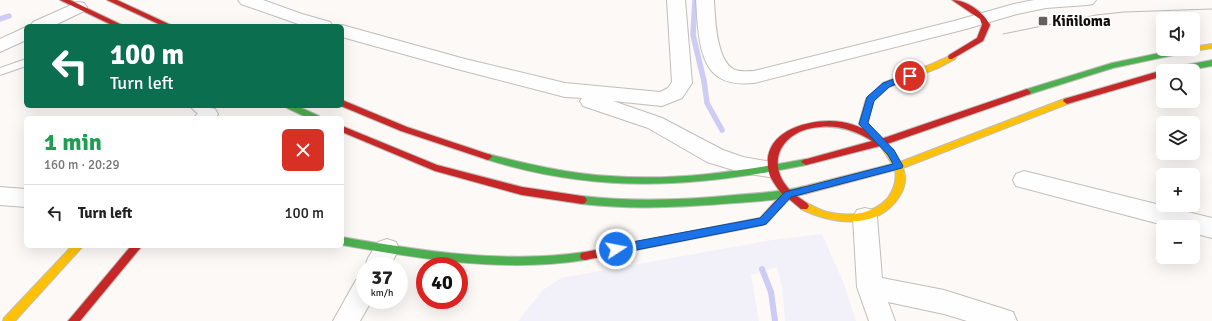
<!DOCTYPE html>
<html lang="en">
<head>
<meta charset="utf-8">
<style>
  :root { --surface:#fff; --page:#f2f2f2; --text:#222; --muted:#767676; --line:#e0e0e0 }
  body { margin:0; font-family:Signika,sans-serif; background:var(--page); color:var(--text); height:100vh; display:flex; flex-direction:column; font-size:15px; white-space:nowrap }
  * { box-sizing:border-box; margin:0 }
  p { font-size:13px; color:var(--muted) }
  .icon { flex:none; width:22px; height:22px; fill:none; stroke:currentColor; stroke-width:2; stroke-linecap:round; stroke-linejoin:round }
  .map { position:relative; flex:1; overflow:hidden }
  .panel { position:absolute; left:24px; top:116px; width:320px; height:132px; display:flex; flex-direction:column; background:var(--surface); border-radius:6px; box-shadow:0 4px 16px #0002 }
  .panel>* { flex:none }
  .top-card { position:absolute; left:24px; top:24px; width:320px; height:84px; border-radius:6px; box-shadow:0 4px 16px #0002; background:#0b6e4f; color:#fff; overflow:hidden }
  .buttons { position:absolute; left:1156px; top:12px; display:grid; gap:8px }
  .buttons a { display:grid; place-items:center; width:44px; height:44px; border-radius:6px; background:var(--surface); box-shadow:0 4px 16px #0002; font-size:20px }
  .speed { position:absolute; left:356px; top:257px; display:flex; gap:8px; font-size:20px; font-weight:700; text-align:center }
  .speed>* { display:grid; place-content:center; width:52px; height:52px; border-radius:50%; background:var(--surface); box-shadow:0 4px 16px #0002; line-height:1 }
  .speed small { font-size:10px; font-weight:400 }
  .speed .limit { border:6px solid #d22; background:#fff; color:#111 }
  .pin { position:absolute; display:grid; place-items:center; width:34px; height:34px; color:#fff; margin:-17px; border:2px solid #fff; border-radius:50%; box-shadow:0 1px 4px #0007 }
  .me { position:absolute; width:44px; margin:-22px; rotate:79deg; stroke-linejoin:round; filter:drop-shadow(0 0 3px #0008) }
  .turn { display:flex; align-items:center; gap:14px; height:84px; padding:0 20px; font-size:18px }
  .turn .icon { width:52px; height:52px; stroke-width:2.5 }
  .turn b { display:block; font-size:28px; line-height:34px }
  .round { display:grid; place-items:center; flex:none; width:42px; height:42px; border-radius:6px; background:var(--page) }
  .overview { display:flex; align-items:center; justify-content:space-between; height:68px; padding:0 20px }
  h1 { font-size:24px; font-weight:700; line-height:30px; color:#1e9e55 }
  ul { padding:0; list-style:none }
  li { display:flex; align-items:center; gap:12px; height:56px; padding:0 20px; border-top:1px solid var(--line) }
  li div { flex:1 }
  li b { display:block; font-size:15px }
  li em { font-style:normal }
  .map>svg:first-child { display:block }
</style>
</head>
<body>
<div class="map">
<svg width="1212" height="321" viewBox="0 0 1212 321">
  <rect width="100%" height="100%" fill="#fcf9f6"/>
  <path fill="#f2f1fa" d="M822,234L844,284L856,321H785L782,287L777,267L751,275L759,321H518L543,290L561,278L772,240Z"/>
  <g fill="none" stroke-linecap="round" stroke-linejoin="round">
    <path stroke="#cecbf5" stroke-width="5.5" d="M695,0L693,35L704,81L707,103L722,130
      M0,19L9,16"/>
    <path stroke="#cecbf5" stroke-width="6" d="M762,269L771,292L775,321"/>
    <g stroke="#c1bdba" stroke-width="2">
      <path id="lane" d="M26,59V66L0,75V68Z
        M190,106H204L214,114L212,117C204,119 195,112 190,106Z"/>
    </g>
    <g stroke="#c1bdba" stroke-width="2">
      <path id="street" d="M238,0H263L302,14L330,22L333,26H304L241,4Z
        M667,0H685L692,83L682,98L662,106L613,101L662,118L723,150L743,157L777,163L780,169L777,175L769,177L743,173L707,162L648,128L583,106L580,101L582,98L565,97L457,69L342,37V26H340L342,25L465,59L565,83L660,92L668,88L672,82Z
        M696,0H714C715,17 716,62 735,70C741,72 748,71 754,71L954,21L1014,4L1034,0H1096L1093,4L1087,5L1046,8L1017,14L966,29L754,83C743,84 730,84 720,78C697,65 698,23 696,0Z
        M78,2L84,3L87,7L84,11L53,26H30L33,22Z
        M26,27V40L0,52V39Z
        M208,107L215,109L218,114L216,118H194L201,109Z
        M1024,171L1212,218V238L1193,233V227H1171L1016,186L1013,180L1016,174Z
        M0,187L26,189V207L0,205Z
        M865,208L873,210L877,217L882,278L944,290L1004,309L1013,312L1017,321H967L944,314L888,302L895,321H869L857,287L853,217L857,210Z
        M387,239L396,242L399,249L390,266L365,267L368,258L378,242Z
        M365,277V300H372L360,321H333L356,280Z"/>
    </g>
    <g stroke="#c1bdba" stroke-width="2">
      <path id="fast" d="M1193,48L1194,49L1193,51L1113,68L1027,95L1023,92L1024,90L1112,63L1179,49H1193Z
        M1212,60V66L1184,71H1167L1171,68Z
        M286,106H297L319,116L320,118H308L287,108Z
        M488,154C528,164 569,174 610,176C676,181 742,171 806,159L811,162L806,165C693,188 597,194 485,159L484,157Z
        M805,186L808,187L810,190L808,193C785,200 760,201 735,203C684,207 633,210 582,204L579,203L577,200L579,197L582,196C633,202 684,200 735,195C759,193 782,192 805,186Z
        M342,237C422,251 504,264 585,252L589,253L590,256L589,259L585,260C504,273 422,259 342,245Z"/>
    </g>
    <g stroke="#c1bdba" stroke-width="2">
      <path id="slow" d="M1212,44V48L1193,51L1189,49H1193V47Z
        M952,55H955L956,57L955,59L938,68L889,87L874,100L867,123L887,143L900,162L1064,99L1067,98L1071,101L1070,103L903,168C907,178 905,188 899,197C877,231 831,224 801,209L799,206L801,203L804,202C812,205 819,210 827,212C847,217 872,215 887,199C894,190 897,181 895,170L805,194L802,193L800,190L802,187L805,186L892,164L881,147L859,124L866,99L883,83L932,64Z
        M72,246H83L15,321H3L4,318Z"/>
    </g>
    <g stroke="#c1bdba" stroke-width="2">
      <path id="jam" d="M60,0H70L124,26H114Z
        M107,0H117L173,26H163Z
        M952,0C966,0 984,12 990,25L983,41L952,59H949L948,57L949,55L977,38L982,25L980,19Z
        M1163,70L1165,71H1163V76L1067,104L1063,101L1064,99Z
        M1027,89L1031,92L1030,94L884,145L806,165L801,162L803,160L872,141C856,131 839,125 820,127C785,129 764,159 788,188C793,194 801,199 807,203L809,206L807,209H801L789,199L766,224L763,225L585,260L581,259L580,256L581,253L585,252L760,218L782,194C778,189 773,182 770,176C756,132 809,117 842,122C856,124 869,131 881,139Z
        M342,100L407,127L491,155L492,157L488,160L401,131L341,106Z
        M342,126L437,165L522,187L582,196L585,197L587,200L585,203L582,204L522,195L435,171L342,132Z
        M131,246H142L80,321H68Z"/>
    </g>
    <use href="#lane" fill="#fffefe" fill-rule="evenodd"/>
    <use href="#street" fill="#fffefe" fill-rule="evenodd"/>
    <use href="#fast" fill="#4caf50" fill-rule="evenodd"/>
    <use href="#slow" fill="#ffc107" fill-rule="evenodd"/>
    <use href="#jam" fill="#c62828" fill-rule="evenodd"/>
    <path stroke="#bdbcba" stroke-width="1" d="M1003,34L1096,15L1124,12L1212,9"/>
  </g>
  <path fill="#1a73e8" stroke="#114b97" d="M910,73L914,76L913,77L889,87L874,101L868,123L894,150L903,166L902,168L791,197L766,224L763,225L616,254L612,252L611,249L612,246L616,245L760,218L785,192L893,164L888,155L859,124L867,97L883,83Z"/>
  <rect fill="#64605d" stroke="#fff" stroke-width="1.5" x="1038" y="16" width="10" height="10" rx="2"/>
  <g text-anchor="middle" stroke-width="3.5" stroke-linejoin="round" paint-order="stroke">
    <g font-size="15" font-weight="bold" fill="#120e0a" stroke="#fff" text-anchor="start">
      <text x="1052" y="26">Kiñiloma</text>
    </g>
  </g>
</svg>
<div class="buttons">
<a><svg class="icon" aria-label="sound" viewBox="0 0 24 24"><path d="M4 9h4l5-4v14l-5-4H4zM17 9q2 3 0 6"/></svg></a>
<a><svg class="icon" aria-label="search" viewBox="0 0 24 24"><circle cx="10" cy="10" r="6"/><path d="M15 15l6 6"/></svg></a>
<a><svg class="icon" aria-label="layers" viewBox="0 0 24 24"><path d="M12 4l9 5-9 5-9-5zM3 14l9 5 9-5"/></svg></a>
<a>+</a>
<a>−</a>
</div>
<div class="speed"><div>37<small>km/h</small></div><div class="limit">40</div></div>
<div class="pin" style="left:910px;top:76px;background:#d93025"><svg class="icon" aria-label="arrive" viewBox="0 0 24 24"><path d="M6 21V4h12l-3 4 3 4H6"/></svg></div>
<svg class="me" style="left:616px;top:249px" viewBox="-20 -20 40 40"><circle r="17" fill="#1a73e8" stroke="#fff" stroke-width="3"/><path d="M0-11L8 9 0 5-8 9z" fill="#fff"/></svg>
<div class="top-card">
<div class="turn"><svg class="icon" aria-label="left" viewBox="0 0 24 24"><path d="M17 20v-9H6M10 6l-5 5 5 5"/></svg><div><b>100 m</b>Turn left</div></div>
</div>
<section class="panel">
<div class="overview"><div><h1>1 min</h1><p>160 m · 20:29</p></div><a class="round" style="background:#d93025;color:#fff"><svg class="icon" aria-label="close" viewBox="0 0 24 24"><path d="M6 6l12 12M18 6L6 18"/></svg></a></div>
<ul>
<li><svg class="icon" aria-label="left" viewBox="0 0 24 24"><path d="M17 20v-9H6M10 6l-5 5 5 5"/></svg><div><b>Turn left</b></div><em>100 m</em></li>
</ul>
</section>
</div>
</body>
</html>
